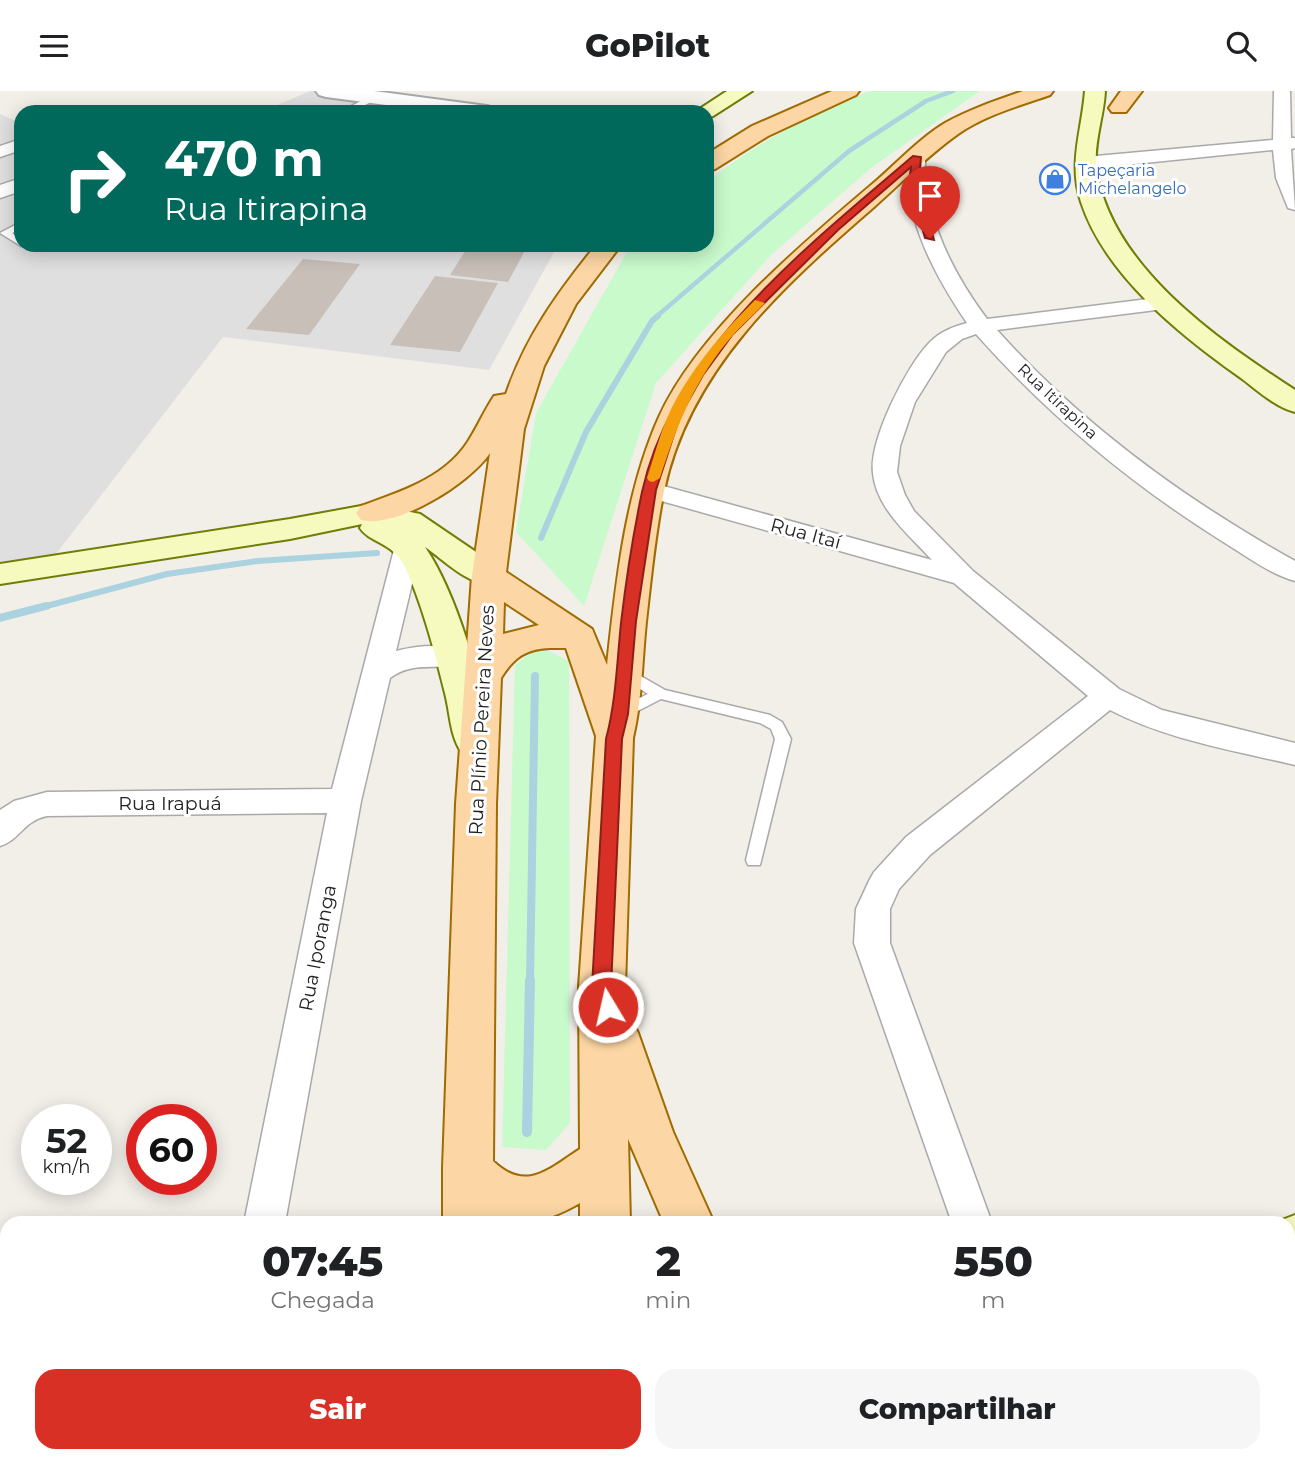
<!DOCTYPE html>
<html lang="pt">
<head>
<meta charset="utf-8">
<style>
  :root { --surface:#fff; --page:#f6f6f6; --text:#202124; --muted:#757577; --accent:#d93025 }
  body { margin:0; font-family:Montserrat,sans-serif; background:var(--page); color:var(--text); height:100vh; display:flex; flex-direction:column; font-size:26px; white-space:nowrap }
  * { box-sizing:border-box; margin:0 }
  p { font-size:23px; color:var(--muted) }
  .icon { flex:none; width:38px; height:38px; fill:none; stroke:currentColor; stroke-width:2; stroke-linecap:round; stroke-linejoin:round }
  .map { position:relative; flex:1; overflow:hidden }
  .sheet { position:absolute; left:0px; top:1125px; width:1295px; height:247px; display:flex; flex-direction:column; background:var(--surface); border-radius:21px 21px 0 0; box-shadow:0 4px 18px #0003 }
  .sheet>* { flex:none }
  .banner { position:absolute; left:14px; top:14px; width:700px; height:147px; border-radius:21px; box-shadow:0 4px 18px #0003; background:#00695c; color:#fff; overflow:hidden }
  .speed { position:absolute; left:21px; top:1013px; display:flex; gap:14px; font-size:35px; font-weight:700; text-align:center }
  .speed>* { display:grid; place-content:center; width:91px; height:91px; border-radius:50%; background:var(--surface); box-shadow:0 4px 18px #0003; line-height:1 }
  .speed small { font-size:18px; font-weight:400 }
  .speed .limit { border:10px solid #d22; background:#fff; color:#111 }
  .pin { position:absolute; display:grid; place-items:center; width:60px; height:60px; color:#fff; margin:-72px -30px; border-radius:50% 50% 50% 0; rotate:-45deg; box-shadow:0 0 7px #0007 }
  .pin .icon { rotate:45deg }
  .me { position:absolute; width:77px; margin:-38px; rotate:351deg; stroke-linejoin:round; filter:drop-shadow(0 0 5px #0008) }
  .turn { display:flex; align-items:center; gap:24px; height:147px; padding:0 35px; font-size:32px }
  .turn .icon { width:91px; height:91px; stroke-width:2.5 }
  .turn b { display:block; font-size:49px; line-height:60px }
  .eta { display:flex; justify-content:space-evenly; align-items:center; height:119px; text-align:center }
  .eta b { font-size:42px; font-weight:800; line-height:49px }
  .button { display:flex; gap:14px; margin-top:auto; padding:14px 35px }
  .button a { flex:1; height:80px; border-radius:21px; background:var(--accent); color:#fff; font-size:28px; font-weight:800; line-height:80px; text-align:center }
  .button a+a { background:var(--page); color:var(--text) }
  header { display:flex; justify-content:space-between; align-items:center; height:91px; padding:0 35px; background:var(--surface); font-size:32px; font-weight:800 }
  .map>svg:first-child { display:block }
</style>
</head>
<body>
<header><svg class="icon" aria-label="menu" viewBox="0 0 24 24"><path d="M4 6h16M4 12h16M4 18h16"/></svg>GoPilot<svg class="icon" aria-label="search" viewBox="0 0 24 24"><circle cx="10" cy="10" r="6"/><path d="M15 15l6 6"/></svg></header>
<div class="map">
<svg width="1295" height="1371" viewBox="0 0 1295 1371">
  <rect width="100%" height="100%" fill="#f2efe9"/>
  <path fill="#e0dfdf" d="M310,0H327L487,21H261Z
    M0,23L21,32V97L0,105Z
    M21,99V154H558L489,279L223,246L46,476L0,483V107Z"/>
  <path fill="#c8facc" d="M870,0H980L871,77L771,164L656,292L584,515L516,441L536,322L631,154H707V91C756,52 812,22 870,0Z
    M539,555L569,570L570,1032L546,1059L502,1056L515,574Z"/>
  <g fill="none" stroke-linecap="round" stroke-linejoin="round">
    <path stroke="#aad3df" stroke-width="4.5" d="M656,226L849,60L926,10L953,0"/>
    <path stroke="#aad3df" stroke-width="6" d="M541,447L586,341L652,230L658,225
      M39,517L167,483L258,470L377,462"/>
    <path stroke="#aad3df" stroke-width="8" d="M0,527L46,515
      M530,891L535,585"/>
    <path stroke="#aad3df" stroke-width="10" d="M527,1041L530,889"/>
  </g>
  <path fill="#c7bfb8" d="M469,154H528L508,191L450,184Z
    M303,168L360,173L309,244L246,238Z
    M435,185L498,192L460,261L390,254Z
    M820,1365H846L854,1371H817Z"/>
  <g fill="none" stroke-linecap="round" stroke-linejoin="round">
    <g stroke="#a9a9a9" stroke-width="3">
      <path id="service" d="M374,3L378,6L377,8L351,21H340Z
        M21,131V138L12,142L21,148V154H25L21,155L0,142Z
        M625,576L665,599L770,624L782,631L791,648L760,774H748L746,769L775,648L771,638L760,632L661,608L626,626H616L613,622L616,618L648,603L620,585L618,581L620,577Z"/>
    </g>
    <g stroke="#a9a9a9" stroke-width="3">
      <path id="minor" d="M1274,0H1290L1291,47H1295V57L1291,58L1295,119L1288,117L1276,87L1273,59L1085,78L1076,72L1085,66L1273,49Z
        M21,48V59L0,66V55Z
        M916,62L925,67C924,126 952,181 987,228L1164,206L1172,207L1175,212L1172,217L1164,218L997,239C1082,334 1184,408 1295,470V490C1270,483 1246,465 1225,452C1132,394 1049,325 976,243L962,248L946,261L915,311L900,355L897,381L905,404L914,420L973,480L1119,598L1162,619L1295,652V674C1232,659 1168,649 1110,619L930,764L899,798L890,818V852L992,1132H952L854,852L856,818L869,790L874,781L906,746L1088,605L954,492L640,404L636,399L640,394L649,391L932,469C909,444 876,417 873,382C869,349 907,274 930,251C941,240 953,236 967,232C934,183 904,128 907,67Z
        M21,87V100L0,107V94Z
        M408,447L417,449L421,455L396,560C419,554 443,553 465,559L469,566L465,573C439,580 414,569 390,587L361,710L285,1132H244L327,722L47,725C23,730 20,749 0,755V719L14,710L47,701L332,698L395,455L399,449Z
        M196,1365H242L241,1371H195Z
        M1115,1365H1163L1165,1371H1117Z"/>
    </g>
    <g stroke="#a9a9a9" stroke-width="4">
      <path id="tertiary" d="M316,0H374L487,15L494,17L498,21H439L326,6L319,4Z
        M735,1365H791V1371H735Z"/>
    </g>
    <g stroke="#707d05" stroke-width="4">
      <path id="secondary" d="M727,0H752L713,25L707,27V21H695Z
        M1085,0H1105C1104,24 1094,50 1096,74C1107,173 1218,249 1295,299V321C1275,316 1257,299 1241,287C1180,244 1105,184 1081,111C1068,72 1082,39 1085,0Z
        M372,413L420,423L501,478L506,485L501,492C473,500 447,471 425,456C457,503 482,593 492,650L486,659L473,663L460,659C450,643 450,621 445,602C435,562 422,511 404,474C392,451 370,452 360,437L362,433L290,448L0,493V473L290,428Z
        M1295,1124V1173L1288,1175V1132H1274Z
        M590,1365H667L665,1371H588Z"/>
    </g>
    <g stroke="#a06b00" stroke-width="4">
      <path id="primary" d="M832,0H859L856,4L768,45L715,78L707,80V63L752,35Z
        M1023,0H1053L1050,4C1019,15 985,24 958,43C928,64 901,92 874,116C784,194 689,279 664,400C655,443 651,488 646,531C642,570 642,609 633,647L624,926L631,928L638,942L673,1041L714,1132H664L628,1048L630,1132H580V1112C552,1128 524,1138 493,1126V1132H443V1077L456,713L472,485L490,362C470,392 397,438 361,429L356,422L361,415C399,401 443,388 467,352C477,337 484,320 494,305L506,303C526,245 558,201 596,154H621L576,213L544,275L524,338L506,481L592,538L607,574C616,491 625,402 659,326C698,240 804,151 876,90C898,71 920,47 945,32C970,18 997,9 1023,0ZM504,511L539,534L503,543ZM550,557H566L596,645L579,896L580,1058C549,1078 526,1102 493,1070L496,713L501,587C514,566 526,558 550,557Z
        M1121,0H1142L1126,21H1112L1109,17Z
        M398,1365H472L470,1371H396Z
        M568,1365H624L623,1371H567Z"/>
    </g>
    <use href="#service" fill="#fff" fill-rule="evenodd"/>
    <use href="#minor" fill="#fff" fill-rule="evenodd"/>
    <use href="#tertiary" fill="#fff" fill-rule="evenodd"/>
    <use href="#secondary" fill="#f7fabf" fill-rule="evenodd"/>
    <use href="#primary" fill="#fcd6a4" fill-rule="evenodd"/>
  </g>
  <path fill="#d93025" stroke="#8d1f18" stroke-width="2" d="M913,65L921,66L919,92L934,149L925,147L909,92L911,76L838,139L733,243L703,284L680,325L656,399L636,530L628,623L622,648L611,896L617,916L614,922L608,924L601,922L592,896L606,648C616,610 617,571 621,532C626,489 633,444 642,401C673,259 808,155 913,65Z"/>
  <path fill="#f59e0b" d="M755,209L765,212C755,223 744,232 734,243C695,287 678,332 660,387L653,391L649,390L647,387C654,367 659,345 668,325C688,281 721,243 755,209Z"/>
  <defs>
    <g id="shop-ring" transform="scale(1.575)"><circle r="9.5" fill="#fff" stroke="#3f7fe0" stroke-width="1.5"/><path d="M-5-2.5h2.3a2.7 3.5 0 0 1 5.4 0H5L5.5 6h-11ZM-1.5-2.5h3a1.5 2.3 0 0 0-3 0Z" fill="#3f7fe0"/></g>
  </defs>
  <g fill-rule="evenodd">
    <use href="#shop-ring" x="1055" y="88"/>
  </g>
  <g text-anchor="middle" stroke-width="6" stroke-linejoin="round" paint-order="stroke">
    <g font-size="16" fill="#366cbe" stroke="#fff" text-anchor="start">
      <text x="1078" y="85">Tapeçaria<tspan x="1078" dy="18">Michelangelo</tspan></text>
    </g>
    <g font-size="16" fill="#222" stroke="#fff">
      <text transform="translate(1058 310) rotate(43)" y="6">Rua Itirapina</text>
    </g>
    <g font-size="19" fill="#222" stroke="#fff">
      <text transform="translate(806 442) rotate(15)" y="7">Rua Itaí</text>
      <text transform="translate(481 629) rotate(-87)" y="7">Rua Plínio Pereira Neves</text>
      <text x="170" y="719">Rua Irapuá</text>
      <text transform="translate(317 857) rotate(-79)" y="7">Rua Iporanga</text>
    </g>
  </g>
</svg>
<div class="speed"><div>52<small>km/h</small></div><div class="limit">60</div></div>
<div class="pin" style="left:930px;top:147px;background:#d93025"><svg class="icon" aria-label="arrive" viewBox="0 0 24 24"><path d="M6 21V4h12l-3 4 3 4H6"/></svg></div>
<svg class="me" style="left:608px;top:916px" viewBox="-20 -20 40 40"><circle r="17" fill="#d93025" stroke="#fff" stroke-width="3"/><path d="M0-11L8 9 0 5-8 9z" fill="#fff"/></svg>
<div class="banner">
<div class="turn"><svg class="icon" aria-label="right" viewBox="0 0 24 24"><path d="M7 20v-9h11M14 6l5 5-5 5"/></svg><div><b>470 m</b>Rua Itirapina</div></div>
</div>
<section class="sheet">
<div class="eta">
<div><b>07:45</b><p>Chegada</p></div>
<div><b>2</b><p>min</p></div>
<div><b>550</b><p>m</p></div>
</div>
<div class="button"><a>Sair</a><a>Compartilhar</a></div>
</section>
</div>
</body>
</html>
